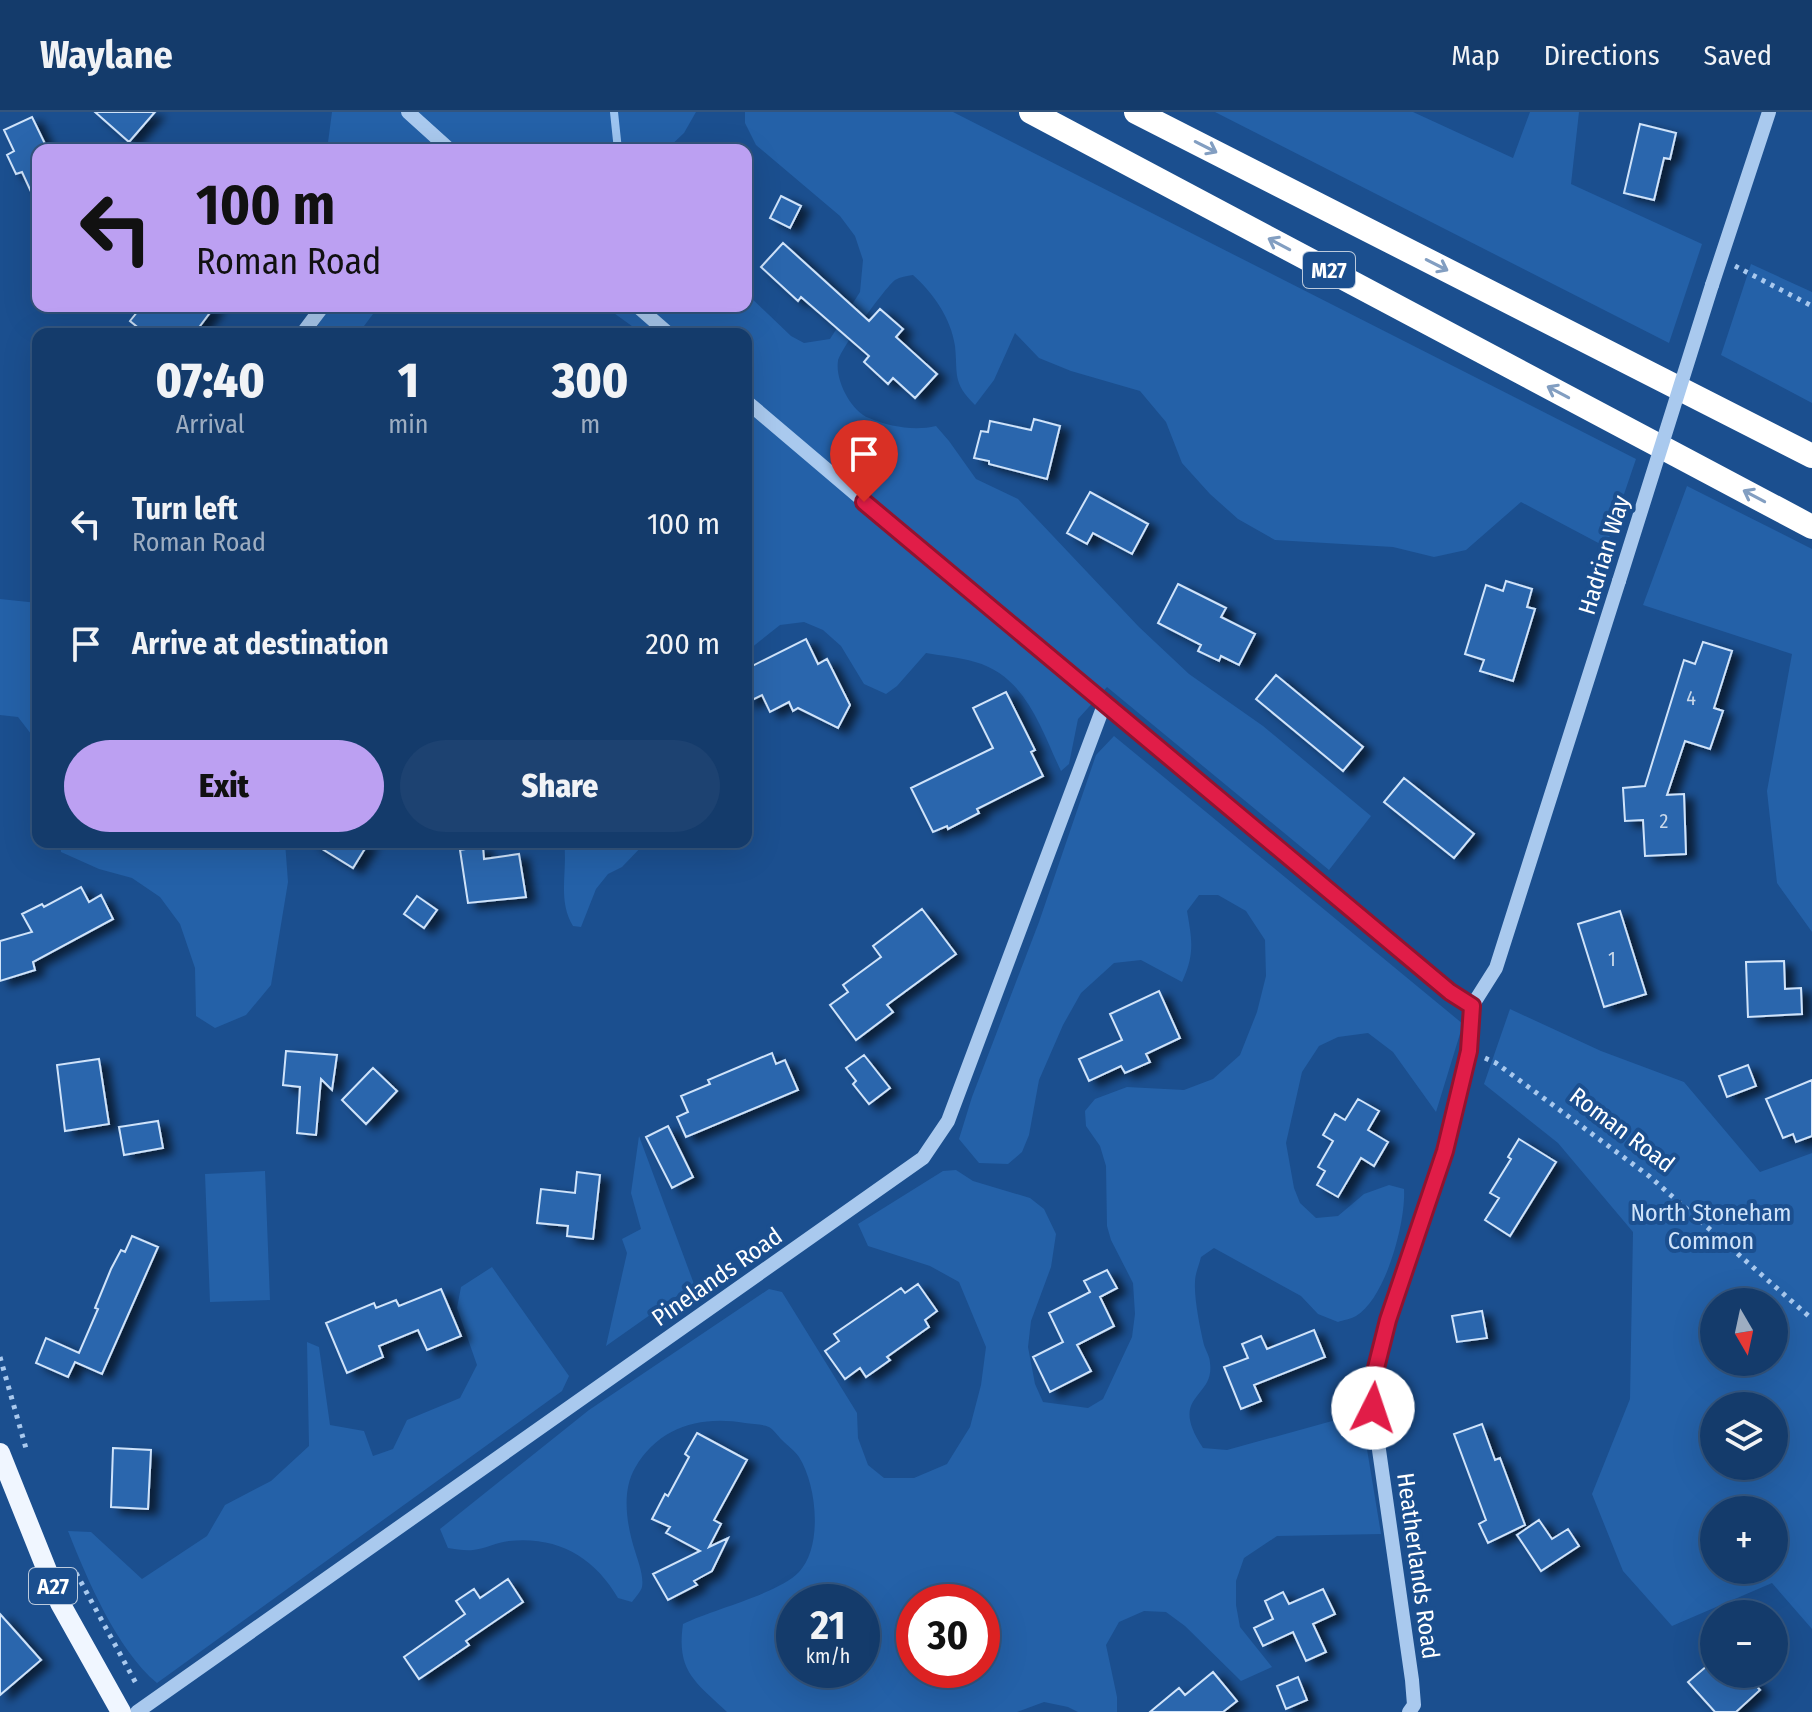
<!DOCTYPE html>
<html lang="en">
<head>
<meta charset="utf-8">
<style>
  :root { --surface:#143b6b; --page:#1d4271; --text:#f1f3f6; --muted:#9dadc1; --line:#33557e; --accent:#bca0f2 }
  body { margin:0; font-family:"Fira Sans Condensed",sans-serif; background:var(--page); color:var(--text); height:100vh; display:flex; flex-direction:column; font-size:30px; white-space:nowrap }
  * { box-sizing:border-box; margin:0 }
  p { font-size:26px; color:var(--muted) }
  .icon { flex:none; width:44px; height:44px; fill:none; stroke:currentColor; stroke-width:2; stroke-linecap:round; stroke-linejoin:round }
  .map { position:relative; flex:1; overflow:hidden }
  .sheet { position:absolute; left:32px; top:216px; width:720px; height:520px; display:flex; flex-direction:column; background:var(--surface); border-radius:16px; box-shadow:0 8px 32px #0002,0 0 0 2px var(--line) }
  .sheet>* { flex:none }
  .banner { position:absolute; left:32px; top:32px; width:720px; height:168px; border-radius:16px; box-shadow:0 8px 32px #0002,0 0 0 2px var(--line); background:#bca0f2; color:#111; overflow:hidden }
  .needle { width:52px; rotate:171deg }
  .buttons { position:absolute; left:1700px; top:1176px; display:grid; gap:16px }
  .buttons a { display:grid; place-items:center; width:88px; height:88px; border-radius:50%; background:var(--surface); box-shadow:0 8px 32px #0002,0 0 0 2px var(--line); font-size:40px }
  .speed { position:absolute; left:776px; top:1472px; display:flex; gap:16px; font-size:40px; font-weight:700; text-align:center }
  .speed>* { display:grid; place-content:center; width:104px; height:104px; border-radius:50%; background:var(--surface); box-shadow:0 8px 32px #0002,0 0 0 2px var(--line); line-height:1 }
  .speed small { font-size:20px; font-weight:400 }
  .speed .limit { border:12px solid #d22; background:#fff; color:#111 }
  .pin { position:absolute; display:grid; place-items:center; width:68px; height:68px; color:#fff; margin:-82px -34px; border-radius:50% 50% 50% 0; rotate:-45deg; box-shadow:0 0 8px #0007 }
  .pin .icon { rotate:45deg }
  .me { position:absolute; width:88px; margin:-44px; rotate:4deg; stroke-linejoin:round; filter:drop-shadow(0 0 6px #0008) }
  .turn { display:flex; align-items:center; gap:28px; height:168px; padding:0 32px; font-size:36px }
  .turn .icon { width:104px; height:104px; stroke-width:2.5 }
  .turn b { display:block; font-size:56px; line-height:68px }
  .eta { display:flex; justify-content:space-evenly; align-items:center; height:136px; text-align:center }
  .eta b { font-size:48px; font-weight:800; line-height:56px }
  .action { display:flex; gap:16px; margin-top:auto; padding:16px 32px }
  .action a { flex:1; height:92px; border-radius:48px; background:var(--accent); color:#111; font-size:32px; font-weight:800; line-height:92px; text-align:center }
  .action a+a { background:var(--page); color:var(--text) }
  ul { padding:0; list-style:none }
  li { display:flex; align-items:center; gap:24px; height:120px; padding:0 32px }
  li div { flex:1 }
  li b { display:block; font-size:30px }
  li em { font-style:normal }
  header { display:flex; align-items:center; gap:48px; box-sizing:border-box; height:112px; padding:0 40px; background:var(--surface); border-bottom:2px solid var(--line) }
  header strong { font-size:38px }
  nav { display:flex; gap:44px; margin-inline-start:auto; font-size:28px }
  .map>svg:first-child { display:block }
</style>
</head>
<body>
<header>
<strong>Waylane</strong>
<nav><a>Map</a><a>Directions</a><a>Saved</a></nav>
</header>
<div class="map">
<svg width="1812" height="1600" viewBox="0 0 1812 1600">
  <defs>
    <filter id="shadow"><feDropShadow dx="9" dy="5" stdDeviation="4" flood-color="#0009"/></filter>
  </defs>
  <rect width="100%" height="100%" fill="#1b4f8f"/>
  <path fill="#2461a8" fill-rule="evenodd" d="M332,0H696L684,21L666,38H327Z
    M745,0H953L1636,347L1606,435L1521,390L1466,438L1434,445L1393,435L1275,428L1238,407L1210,382L1182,351L1166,310L1140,279L1071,259L1039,246L1015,221L994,268L975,293C952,270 958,263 955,234C951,206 933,181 913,163C907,164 900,165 895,168C884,177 840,238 838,249C835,268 851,299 869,306C890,315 915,319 936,314L949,329L976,367L1018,387L1139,515L1189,562L1263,614L1371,704L1329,758L1107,575L1078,607L1069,652L1061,659C1041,617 1026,564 975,550C959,545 942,544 926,541L897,574L886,582L864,572L841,534L823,518L804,510L780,513L746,540V222H643L604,194H746V181L791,224L804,231L830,227L860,180L863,148L855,124L840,104L756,33L745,11Z
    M1215,0H1413L1513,46L1530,0H1579L1571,72L1702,132L1669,231Z
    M1751,152L1812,180V291L1721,243Z
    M329,194H379L358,222H313Z
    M1687,374L1812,437V820L1777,771L1767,679L1792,542L1643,493Z
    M0,487L38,491V631L18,605L0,603Z
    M1114,624L1463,912L1436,1000L1393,940L1368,921L1338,925L1319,934L1302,960L1286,1031L1294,1076L1300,1091L1316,1106L1338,1104L1364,1082L1389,1073L1404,1077C1406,1110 1386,1186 1356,1204C1351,1207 1343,1208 1338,1210L1318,1202L1301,1184L1214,1136L1201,1145C1199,1153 1195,1162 1195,1170C1194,1187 1200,1216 1204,1233C1206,1239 1210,1245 1210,1251C1215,1287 1167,1282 1203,1336L1227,1338L1361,1301L1381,1422L1277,1424L1244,1446L1236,1469V1493L1240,1515L1272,1555L1241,1569L1185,1514L1166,1500L1144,1499L1119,1510L1106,1533L1117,1585V1600H1078L1068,1595L1044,1590L1017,1600H727C696,1570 676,1560 683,1512C713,1497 778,1482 799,1460C823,1435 817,1373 799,1345C795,1339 787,1333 782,1328C778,1324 773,1317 769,1315C763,1312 752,1312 745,1311C701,1303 658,1315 635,1356C621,1380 627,1414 635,1439C638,1449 644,1464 642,1475C641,1479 635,1486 632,1490L618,1486C594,1445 558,1424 509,1429C497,1430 485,1437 473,1438C465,1439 456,1437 448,1436L440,1417L589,1298L769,1177L782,1180L857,1301L858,1326L868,1353L884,1366H914L947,1352L970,1315L981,1273L986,1235L959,1170L930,1154L868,1134L858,1112L943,1059L956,1058L973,1069L1030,1086L1044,1097L1056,1122L1051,1155L1031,1209L1028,1235L1035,1272L1043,1290L1088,1296L1103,1287L1132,1225L1135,1202L1133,1171L1111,1128L1107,1114L1106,1054L1100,1034L1086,1014L1085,999L1095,987L1127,975L1184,978L1213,967L1240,943L1257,900L1266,864L1265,828L1246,799L1218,783H1199L1187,799C1192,828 1195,842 1182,870L1141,848L1114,851L1081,881L1063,913L1039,968L1029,1023L1022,1040L1008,1052L979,1051L959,1027L972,985L1039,810L1096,643ZM794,1490H862V1558H794ZM982,1490V1558H914V1490Z
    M60,730H285L288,770L271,873L246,903L215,916L196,904L195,856L180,812L160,785L132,766L99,757L61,740Z
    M564,730H646L622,755L608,762L596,777L581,815L573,814C557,788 568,759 564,730Z
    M1510,897L1601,939L1684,970L1760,1060L1812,1041V1517L1772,1471L1672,1514L1623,1459L1592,1382L1630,1287L1633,1120L1558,1031L1484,972ZM1714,1190H1774V1250H1714ZM1714,1294H1774V1354H1714ZM1714,1398H1774V1458H1714Z
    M639,1024L694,1172L606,1234L627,1141L622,1127L641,1117L631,1081Z
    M265,1059L270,1188L210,1190L205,1062Z
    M492,1155L569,1264L562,1279L157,1571C117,1538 87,1467 68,1419L91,1420L142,1467L207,1424L225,1393L271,1369L309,1334L307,1230L319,1235L330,1313L364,1319L373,1344L393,1337L407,1308L460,1286L477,1253L457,1196L461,1175Z"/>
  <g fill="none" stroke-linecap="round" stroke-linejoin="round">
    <path stroke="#9cc4f0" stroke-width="8" d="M614,0L618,38"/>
  </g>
  <path fill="#2a66ad" stroke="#cfe3fa" stroke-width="2" filter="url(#shadow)" d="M95,0H155L129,30Z
    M32,5L48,38H38V95L22,60L16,62L7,43L14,39L4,18Z
    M1640,12L1676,21L1670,47L1664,46L1654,88L1624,81Z
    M781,84L801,94L790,116L770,106Z
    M783,131L869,209L880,197L903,217L896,225L937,262L915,286L893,266L888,272L864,250L869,244L801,185L798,189L761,155Z
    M142,194H215L194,222H146L130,209Z
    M1034,307L1060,314L1047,367L989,352V349L974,346L981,319L988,320L990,309L1031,318Z
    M1090,380L1148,412L1132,442L1093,421L1087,432L1067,421Z
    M1506,469L1532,477L1527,495L1535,497L1513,569L1480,559L1484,548L1465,542L1486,473L1503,479Z
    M1178,472L1226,496L1221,505L1255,522L1239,553L1221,544L1219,549L1198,539L1201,533L1158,511Z
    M806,527L818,552L827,547L850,593L838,616L798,596L793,599L789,590L770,600L762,583L746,591V557Z
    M1703,530L1732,539L1714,596L1723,599L1710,637L1685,629L1667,683L1684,682L1686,742L1645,744L1643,708L1625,709L1623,676L1645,674L1684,548L1695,552Z
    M1276,563L1363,635L1343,659L1256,587Z
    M1006,580L1035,638L1031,640L1043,664L977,697L979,701L948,717L947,714L933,720L911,676L993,636L973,596Z
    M1404,666L1474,722L1454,746L1384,690Z
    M311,730H369L353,756Z
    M483,734L484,747L519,742L526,785L468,791L460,738Z
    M81,775L89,790L101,783L113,807L33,850L35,858L0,869V829L32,820L22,802L42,792L44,795Z
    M417,784L437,798L424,816L404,802Z
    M922,797L956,842L887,893L893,900L856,928L830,893L848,880L843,873L881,845L873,834Z
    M1620,799L1646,882L1604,895L1578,812Z
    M1784,849L1785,877L1801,876L1802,902L1748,905L1746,850Z
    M1159,879L1180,926L1146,942L1150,950L1125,961L1121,954L1089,969L1079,947L1122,928L1110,902Z
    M286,939L337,943L332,978L321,967L316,1023L297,1021L300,975L283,973Z
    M772,941L776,952L785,948L798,978L686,1025L677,1005L688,1000L681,984L710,972L708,968Z
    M864,943L890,976L869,992L853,972L856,969L846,956Z
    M99,947L109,1012L65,1019L57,953Z
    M1748,953L1756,974L1727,985L1719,964Z
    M373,956L397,979L366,1012L342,988Z
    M1812,968V1024L1796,1030L1793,1022L1783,1026L1766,987Z
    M1358,987L1379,999L1368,1018L1388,1030L1374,1054L1361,1046L1338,1085L1317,1073L1325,1059L1318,1055L1333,1029L1323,1023L1335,1002L1345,1008Z
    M158,1009L163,1036L124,1043L119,1015Z
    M668,1014L693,1065L672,1076L646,1025Z
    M1519,1027L1556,1050L1510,1124L1485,1108L1499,1086L1490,1081L1511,1047L1508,1045Z
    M577,1060L600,1063L593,1127L567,1124L568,1114L537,1111L541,1077L575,1081Z
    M132,1124L158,1135L102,1262L75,1250L68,1265L36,1251L46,1226L79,1241L98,1197L95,1196L111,1157L121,1138L125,1140Z
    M1107,1158L1117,1176L1100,1185L1114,1214L1077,1233L1091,1259L1050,1280L1033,1245L1063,1230L1049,1201L1090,1180L1084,1169Z
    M918,1172L937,1199L925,1208L929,1215L887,1245L890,1248L866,1265L860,1256L845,1267L825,1239L839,1229L834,1222L901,1176L905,1181Z
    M441,1177L461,1224L427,1238L418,1218L379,1234L383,1245L347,1261L326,1211L374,1191L376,1196L396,1188L399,1194Z
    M1482,1199L1487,1226L1457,1230L1452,1204Z
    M1314,1218L1325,1245L1254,1273L1261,1289L1241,1297L1224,1255L1248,1246L1242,1232L1261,1224L1267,1237Z
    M1482,1312L1495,1348L1500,1346L1525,1413L1488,1431L1479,1412L1486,1408L1454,1322Z
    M697,1321L747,1348L714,1408L721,1412L709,1435L728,1426L712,1459L694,1469L697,1473L668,1488L653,1462L700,1439L666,1421L670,1415L652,1407L665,1382L668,1384L689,1345L685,1342Z
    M113,1336L151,1338L148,1397L111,1395Z
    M1539,1408L1552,1427L1568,1417L1579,1434L1541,1459L1517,1423Z
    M508,1467L523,1490L466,1529L469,1533L419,1567L404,1545L465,1502L456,1489L474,1477L480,1486Z
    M1323,1477L1335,1502L1313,1512L1326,1540L1306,1549L1293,1520L1263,1534L1254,1516L1273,1507L1265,1489L1283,1480L1289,1492Z
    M0,1502L41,1548L0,1583Z
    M1714,1548V1562H1746L1760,1578L1736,1600H1715L1688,1570Z
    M1213,1560L1237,1589L1223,1600H1150L1179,1576L1185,1583Z
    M1298,1565L1307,1588L1286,1597L1277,1574Z"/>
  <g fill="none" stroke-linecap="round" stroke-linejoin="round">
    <path stroke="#a9c9ee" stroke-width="5" stroke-dasharray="4 6" stroke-linecap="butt" d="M1735,154L1812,194
      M1485,946L1496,951L1649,1064L1812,1207
      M0,1245L27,1340
      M76,1461L138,1575"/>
    <path stroke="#a9c9ee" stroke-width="14" d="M408,0L450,38
      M1712,173L1769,0
      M637,194L669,222
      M302,222L323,194
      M746,289L1104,593L1450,880L1472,894
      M137,1600L923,1046L948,1009L1104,593
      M1409,1600L1414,1593L1412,1568L1373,1296L1376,1256L1388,1208L1445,1039L1469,939L1472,894L1496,856L1619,469"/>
    <path stroke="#f0f6ff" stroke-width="20" d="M0,1341L60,1491L121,1600"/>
    <path stroke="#fff" stroke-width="24" d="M1031,0L1812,415
      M1136,0L1812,344"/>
    <path stroke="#a9c9ee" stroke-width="14" d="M1619,469L1712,173"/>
  </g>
  <defs><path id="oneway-shaft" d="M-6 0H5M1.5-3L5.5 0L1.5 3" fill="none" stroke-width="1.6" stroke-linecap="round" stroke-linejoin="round" transform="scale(2)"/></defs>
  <g stroke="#829ec1">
    <use href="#oneway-shaft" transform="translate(1206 35) rotate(27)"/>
    <use href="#oneway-shaft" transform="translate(1279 132) rotate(-152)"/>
    <use href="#oneway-shaft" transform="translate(1437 153) rotate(27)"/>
    <use href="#oneway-shaft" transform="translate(1558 280) rotate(-152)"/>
    <use href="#oneway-shaft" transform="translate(1754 384) rotate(-152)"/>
  </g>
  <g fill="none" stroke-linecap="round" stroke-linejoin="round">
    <g stroke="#92132f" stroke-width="20">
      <path id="route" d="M864,390L1450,880L1472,894L1469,939L1445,1039L1388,1208L1376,1256L1373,1296"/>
    </g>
    <use href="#route" stroke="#e11d48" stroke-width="14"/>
  </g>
  <g text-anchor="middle" stroke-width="8" stroke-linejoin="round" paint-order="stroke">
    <g font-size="20" fill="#cad9ea">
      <text x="1691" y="593">4</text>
      <text x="1664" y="716">2</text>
      <text x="1612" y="854">1</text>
    </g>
    <g fill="#1b4f8f" stroke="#bbcadd" stroke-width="2">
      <rect x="1303" y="140" width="52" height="36" rx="6"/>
      <rect x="29" y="1456" width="48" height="36" rx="6"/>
    </g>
    <g font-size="22" font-weight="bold" fill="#fff">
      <text x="1329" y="166">M27</text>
      <text x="53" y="1482">A27</text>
    </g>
    <g font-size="24" fill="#fff" stroke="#1b4f8f">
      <text transform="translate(1604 443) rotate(-73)" y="8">Hadrian Way</text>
      <text transform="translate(1622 1018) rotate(37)" y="8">Roman Road</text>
      <text transform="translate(717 1165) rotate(-35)" y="8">Pinelands Road</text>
      <text transform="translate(1418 1454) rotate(82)" y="8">Heatherlands Road</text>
    </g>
    <g font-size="24" fill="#cfe3fa" stroke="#1b4f8f">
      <text x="1711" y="1109">North Stoneham<tspan x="1711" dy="28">Common</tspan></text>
    </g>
  </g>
</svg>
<div class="buttons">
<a><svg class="needle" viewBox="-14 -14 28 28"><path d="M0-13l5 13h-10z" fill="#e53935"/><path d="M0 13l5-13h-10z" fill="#9dadc1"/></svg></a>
<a><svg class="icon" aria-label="layers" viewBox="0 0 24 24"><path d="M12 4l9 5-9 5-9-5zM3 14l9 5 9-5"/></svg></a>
<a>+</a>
<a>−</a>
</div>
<div class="speed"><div>21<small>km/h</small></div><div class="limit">30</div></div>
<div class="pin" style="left:864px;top:390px;background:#d93025"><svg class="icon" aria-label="arrive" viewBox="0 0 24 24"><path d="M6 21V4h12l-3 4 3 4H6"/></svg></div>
<svg class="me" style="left:1373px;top:1296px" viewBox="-20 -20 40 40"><circle r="19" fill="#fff"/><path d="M0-13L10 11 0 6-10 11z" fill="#e11d48"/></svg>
<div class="banner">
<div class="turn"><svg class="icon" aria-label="left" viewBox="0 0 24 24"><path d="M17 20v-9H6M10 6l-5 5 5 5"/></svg><div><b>100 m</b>Roman Road</div></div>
</div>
<section class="sheet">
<div class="eta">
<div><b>07:40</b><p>Arrival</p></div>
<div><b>1</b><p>min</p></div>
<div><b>300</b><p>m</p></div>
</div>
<ul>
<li><svg class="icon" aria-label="left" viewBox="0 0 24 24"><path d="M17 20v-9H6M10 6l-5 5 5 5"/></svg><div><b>Turn left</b><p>Roman Road</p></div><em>100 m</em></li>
<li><svg class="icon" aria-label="arrive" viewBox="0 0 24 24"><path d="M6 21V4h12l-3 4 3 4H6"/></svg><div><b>Arrive at destination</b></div><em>200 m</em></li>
</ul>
<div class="action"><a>Exit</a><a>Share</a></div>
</section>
</div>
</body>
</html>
